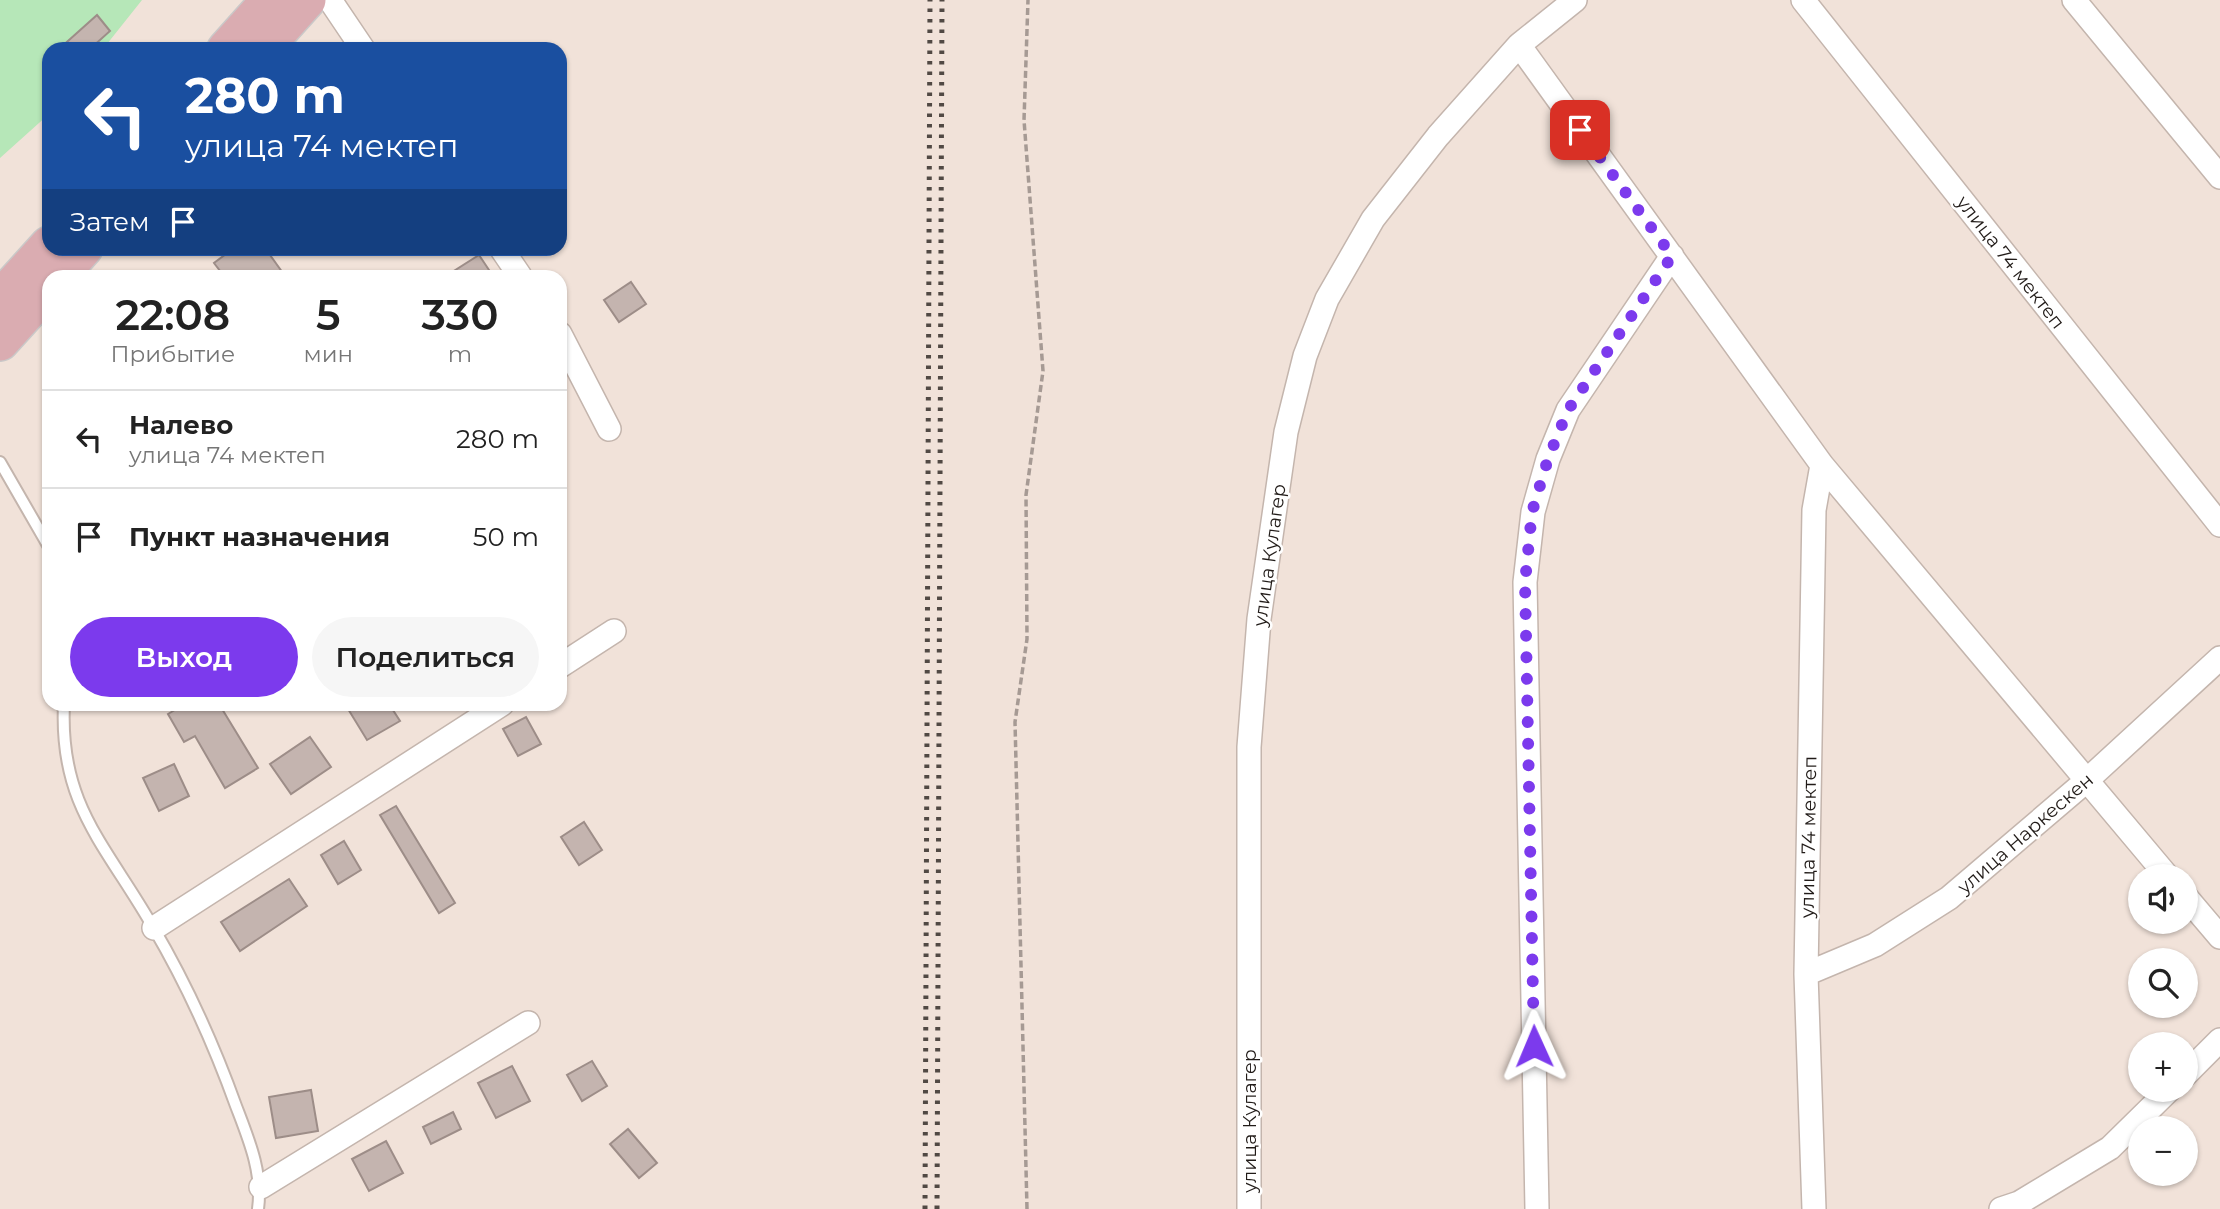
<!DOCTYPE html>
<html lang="ru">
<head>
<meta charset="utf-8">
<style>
  :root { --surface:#fff; --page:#f6f6f6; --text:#222; --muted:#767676; --line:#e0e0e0; --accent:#7c3aed }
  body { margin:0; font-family:Montserrat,sans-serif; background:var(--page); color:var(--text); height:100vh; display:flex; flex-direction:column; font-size:26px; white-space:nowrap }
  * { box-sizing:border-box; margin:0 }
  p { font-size:23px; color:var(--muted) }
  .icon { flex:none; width:38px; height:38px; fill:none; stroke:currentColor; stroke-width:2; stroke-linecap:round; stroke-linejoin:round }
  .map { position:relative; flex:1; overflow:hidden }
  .drawer { position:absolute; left:42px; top:270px; width:525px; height:441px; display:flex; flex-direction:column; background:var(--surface); border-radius:21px; box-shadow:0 2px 5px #0004 }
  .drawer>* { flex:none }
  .banner { position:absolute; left:42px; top:42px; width:525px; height:214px; border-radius:21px; box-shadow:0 2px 5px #0004; background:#1a4fa0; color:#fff; overflow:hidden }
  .buttons { position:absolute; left:2128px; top:864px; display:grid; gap:14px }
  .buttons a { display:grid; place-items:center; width:70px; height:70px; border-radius:50%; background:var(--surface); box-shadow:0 2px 5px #0004; font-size:35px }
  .pin { position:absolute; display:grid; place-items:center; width:60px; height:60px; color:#fff; margin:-30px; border-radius:14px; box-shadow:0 4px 10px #0006 }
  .me { position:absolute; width:77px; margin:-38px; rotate:359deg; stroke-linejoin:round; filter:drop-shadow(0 0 5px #0008) }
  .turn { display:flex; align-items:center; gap:24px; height:147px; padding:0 28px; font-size:32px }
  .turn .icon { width:91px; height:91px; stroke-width:2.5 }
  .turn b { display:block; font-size:49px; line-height:60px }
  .then { display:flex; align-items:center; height:66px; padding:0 28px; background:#0003; gap:14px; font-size:26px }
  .eta { display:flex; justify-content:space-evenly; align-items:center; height:119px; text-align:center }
  .eta b { font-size:42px; font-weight:600; line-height:49px }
  .primary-button { display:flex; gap:14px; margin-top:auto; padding:14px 28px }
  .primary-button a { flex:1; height:80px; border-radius:42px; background:var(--accent); color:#fff; font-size:28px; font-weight:600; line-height:80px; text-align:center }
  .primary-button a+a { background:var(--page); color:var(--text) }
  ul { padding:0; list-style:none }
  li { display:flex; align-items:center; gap:21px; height:98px; padding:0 28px; border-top:2px solid var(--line) }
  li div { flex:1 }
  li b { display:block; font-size:26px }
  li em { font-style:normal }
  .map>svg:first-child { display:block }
</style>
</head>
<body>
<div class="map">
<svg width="2220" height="1209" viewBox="0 0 2220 1209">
  <rect width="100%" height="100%" fill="#f1e2d9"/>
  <path fill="#b6e7b8" d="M0,0H142L103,49H49V114L0,158Z"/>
  <path fill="#c4b4af" stroke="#9d8d88" stroke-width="2" d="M97,15L110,31L90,49H59Z
    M234,248H265L285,276H224L214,263Z
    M479,255L493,276H446Z
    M631,282L646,304L619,322L604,300Z
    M185,704H219L258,768L225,788L195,736L184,742L168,714Z
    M345,704H389L400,721L367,740Z
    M526,717L541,744L518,756L503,729Z
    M310,737L331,767L291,794L270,764Z
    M174,764L189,796L159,811L143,778Z
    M396,806L455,903L439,913L380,815Z
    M584,822L602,850L579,865L561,837Z
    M344,841L361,870L338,884L321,855Z
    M289,879L307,906L240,951L221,922Z
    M592,1061L607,1086L582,1101L567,1075Z
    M512,1066L530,1101L496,1118L478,1083Z
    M311,1090L318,1131L276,1138L269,1097Z
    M453,1112L461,1129L431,1144L423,1127Z
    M628,1129L657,1163L639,1178L610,1144Z
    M386,1141L403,1173L369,1191L352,1159Z"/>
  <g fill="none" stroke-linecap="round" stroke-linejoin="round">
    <g stroke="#c4b5ad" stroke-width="14">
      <path id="lane" d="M0,462L49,547
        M64,704C59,805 106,845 153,927C186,983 214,1045 236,1106C249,1140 263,1173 258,1209"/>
    </g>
    <g stroke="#c4b5ad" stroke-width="26">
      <path id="street" d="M330,0L363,49
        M1803,0L2220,525
        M2074,0L2220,177
        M1519,45L1822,465L2168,877
        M501,248L520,276
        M560,334L609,429
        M560,666L614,631
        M2186,897L2220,937
        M154,928L502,704
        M1806,974L1875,945L1949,898L2085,782L2220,658
        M2186,1074L2220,1040
        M261,1187L528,1023
        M1249,1209V747L1259,619L1286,432L1305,356L1327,299L1373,219L1438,136L1519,45L1575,0
        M1537,1209L1525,582L1533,512L1548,459L1568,410L1672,256
        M1814,1209L1806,974L1814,510L1822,465
        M2001,1209L2019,1203L2110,1148L2169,1090"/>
    </g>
    <g stroke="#cac8c8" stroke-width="40">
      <path id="primary" d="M226,49L270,0
        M263,49L307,0
        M59,276L84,248
        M0,299L49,245
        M0,342L49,288"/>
    </g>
    <path stroke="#a69a94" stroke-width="3.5" stroke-dasharray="7 3.5" stroke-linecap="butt" d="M1027,1209L1015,722L1027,639L1026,495L1043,371L1024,120L1028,0"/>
    <use href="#lane" stroke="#fff" stroke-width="10"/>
    <use href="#street" stroke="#fff" stroke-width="23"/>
    <use href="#primary" stroke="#daacb1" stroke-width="37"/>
    <path stroke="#514944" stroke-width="5" stroke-dasharray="3.5 7" stroke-linecap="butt" d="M925,1209L930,0
      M937,1209L942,0"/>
  </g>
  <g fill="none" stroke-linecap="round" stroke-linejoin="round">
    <path stroke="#7c3aed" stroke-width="12" stroke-dasharray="0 21.6" d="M1534,1046L1525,582L1532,512L1548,459L1568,410L1672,256L1580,130"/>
  </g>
  <g text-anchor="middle" stroke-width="5" stroke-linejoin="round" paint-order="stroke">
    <g font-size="19" fill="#211b18" stroke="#fff">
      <text transform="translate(2011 262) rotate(52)" y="7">улица 74 мектеп</text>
      <text transform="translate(1269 555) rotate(-82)" y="7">улица Кулагер</text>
      <text transform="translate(2025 833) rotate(-41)" y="7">улица Наркескен</text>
      <text transform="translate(1808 837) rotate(-89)" y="7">улица 74 мектеп</text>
      <text transform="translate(1249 1121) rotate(-90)" y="7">улица Кулагер</text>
    </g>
  </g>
</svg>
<div class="buttons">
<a><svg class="icon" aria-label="sound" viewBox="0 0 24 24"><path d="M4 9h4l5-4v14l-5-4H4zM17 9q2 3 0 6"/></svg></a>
<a><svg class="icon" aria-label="search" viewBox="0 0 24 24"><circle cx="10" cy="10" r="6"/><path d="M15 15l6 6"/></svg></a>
<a>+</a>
<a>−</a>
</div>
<div class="pin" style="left:1580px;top:130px;background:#d93025"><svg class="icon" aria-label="arrive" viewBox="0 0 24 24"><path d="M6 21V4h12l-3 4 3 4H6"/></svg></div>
<svg class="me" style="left:1534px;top:1046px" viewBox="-20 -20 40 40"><path d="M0-17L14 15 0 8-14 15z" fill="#7c3aed" stroke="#fff" stroke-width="4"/></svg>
<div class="banner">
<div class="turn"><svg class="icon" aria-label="left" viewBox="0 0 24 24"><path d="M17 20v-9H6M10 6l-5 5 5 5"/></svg><div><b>280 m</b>улица 74 мектеп</div></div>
<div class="then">Затем<svg class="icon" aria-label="arrive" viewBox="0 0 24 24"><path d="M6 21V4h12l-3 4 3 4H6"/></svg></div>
</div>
<section class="drawer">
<div class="eta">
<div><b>22:08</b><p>Прибытие</p></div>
<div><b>5</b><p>мин</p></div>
<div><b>330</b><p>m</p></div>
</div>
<ul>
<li><svg class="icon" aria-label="left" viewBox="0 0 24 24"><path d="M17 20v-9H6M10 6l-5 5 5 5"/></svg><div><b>Налево</b><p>улица 74 мектеп</p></div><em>280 m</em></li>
<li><svg class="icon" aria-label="arrive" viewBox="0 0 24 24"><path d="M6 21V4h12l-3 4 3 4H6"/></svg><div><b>Пункт назначения</b></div><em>50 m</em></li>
</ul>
<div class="primary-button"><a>Выход</a><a>Поделиться</a></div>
</section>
</div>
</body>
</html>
